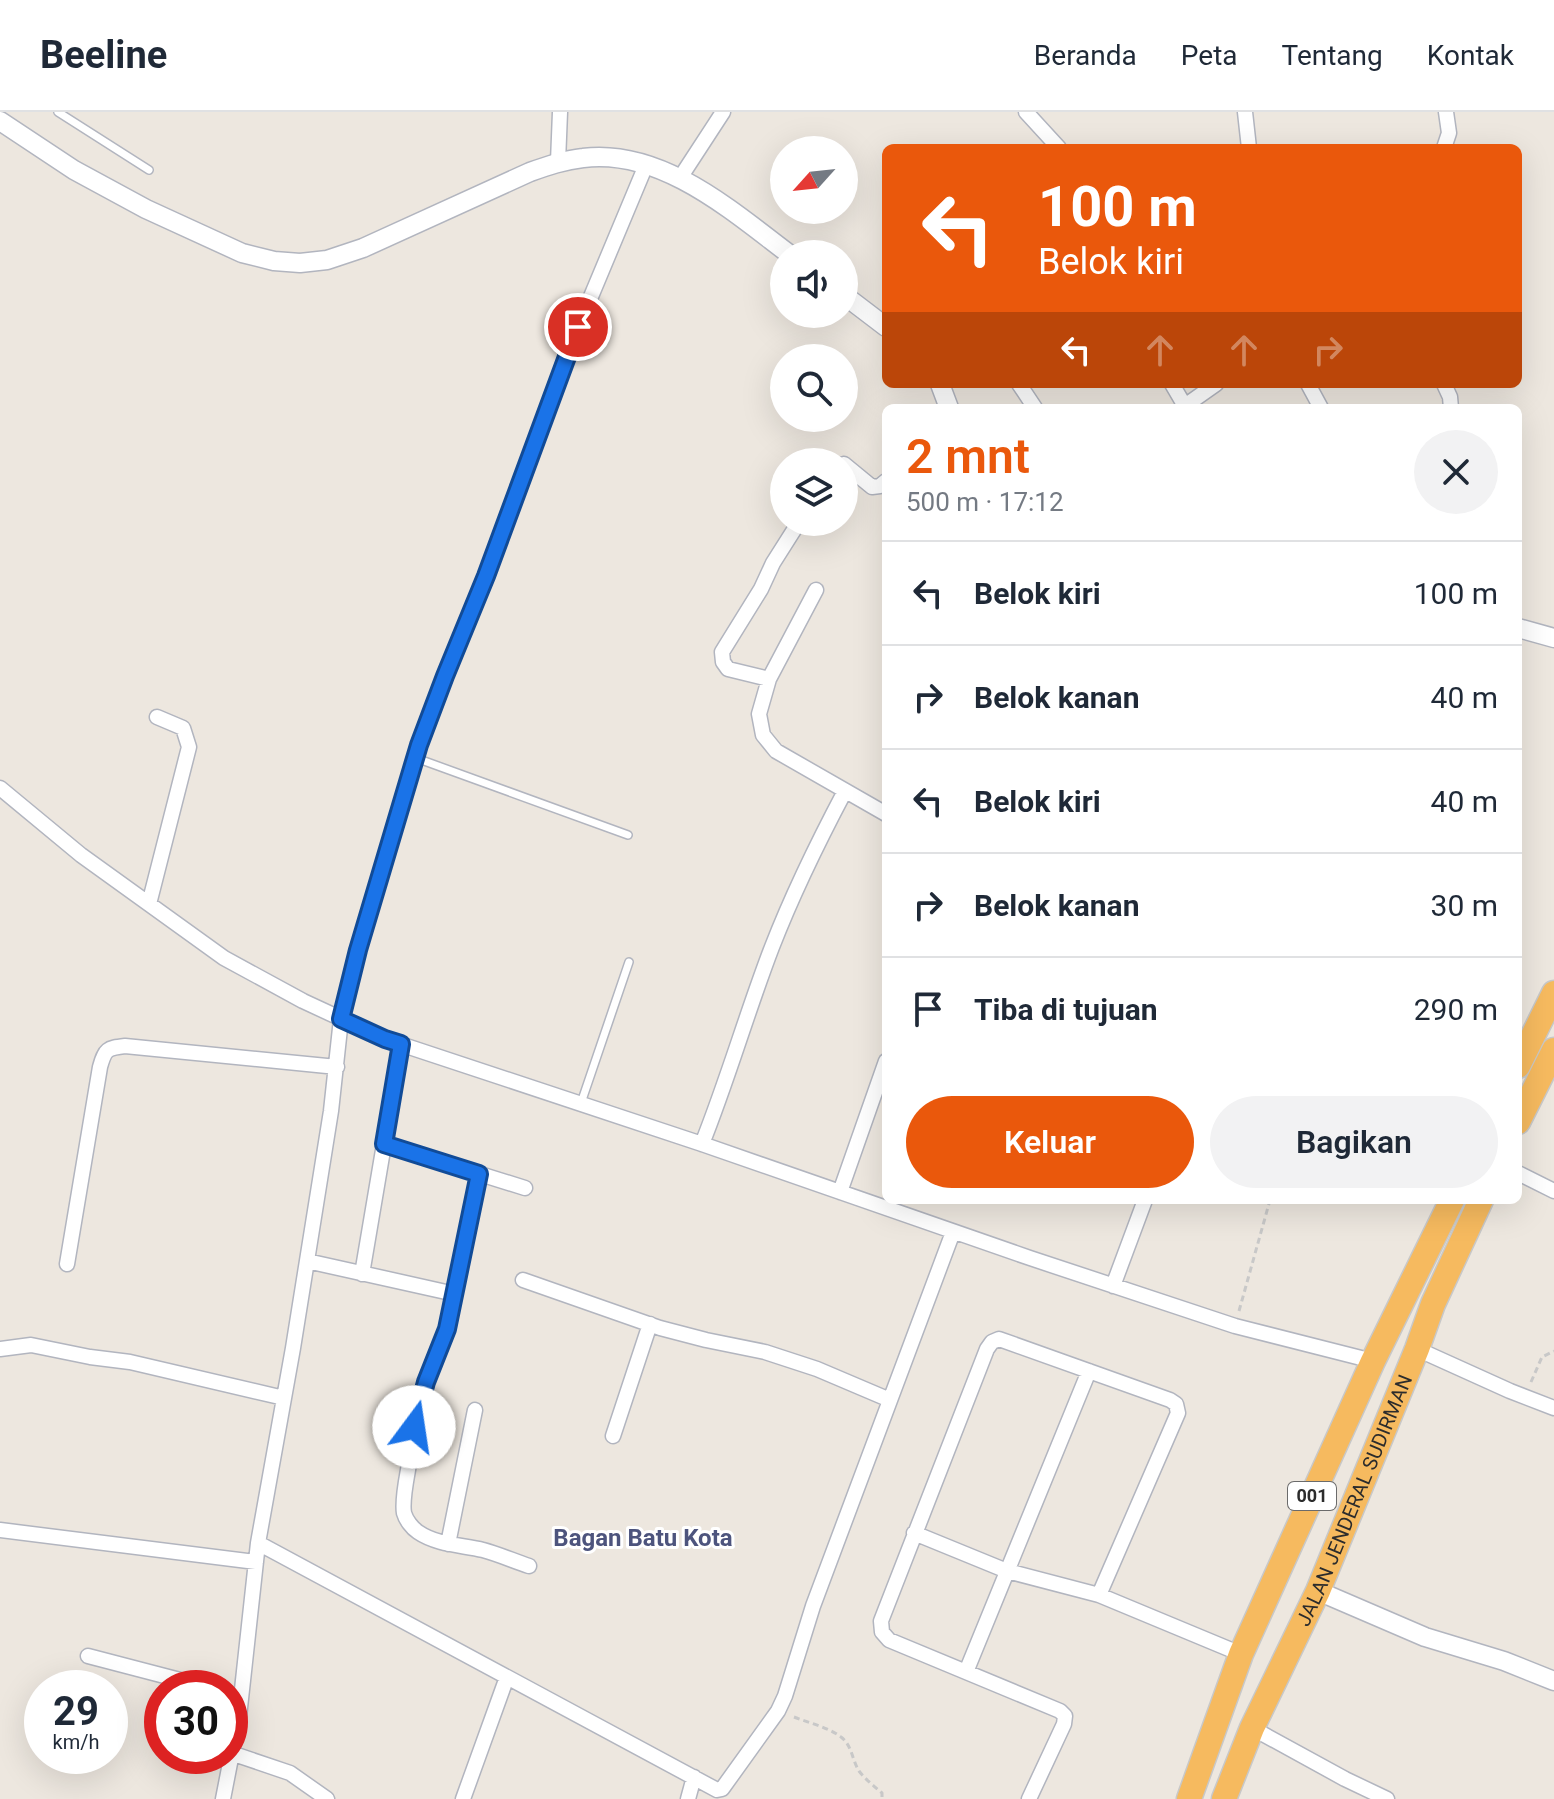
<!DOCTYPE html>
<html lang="id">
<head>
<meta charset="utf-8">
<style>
  :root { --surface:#fff; --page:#f2f2f3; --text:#1f2937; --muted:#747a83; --line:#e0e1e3; --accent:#ea580c }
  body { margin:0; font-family:Roboto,sans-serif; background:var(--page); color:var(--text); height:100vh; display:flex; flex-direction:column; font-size:30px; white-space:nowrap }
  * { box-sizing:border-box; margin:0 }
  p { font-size:26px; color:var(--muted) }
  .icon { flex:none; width:44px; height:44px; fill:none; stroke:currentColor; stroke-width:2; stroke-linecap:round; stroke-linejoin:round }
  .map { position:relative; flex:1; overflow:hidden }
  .sheet { position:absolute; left:882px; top:292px; width:640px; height:800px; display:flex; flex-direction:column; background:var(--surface); border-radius:12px; box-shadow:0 8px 32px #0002 }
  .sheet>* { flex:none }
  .hud { position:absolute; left:882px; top:32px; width:640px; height:244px; border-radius:12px; box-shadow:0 8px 32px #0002; background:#ea580c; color:#fff; overflow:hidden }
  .needle { width:52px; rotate:243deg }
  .fabs { position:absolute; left:770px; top:24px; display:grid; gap:16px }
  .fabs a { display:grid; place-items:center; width:88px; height:88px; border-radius:50%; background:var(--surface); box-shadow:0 8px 32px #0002; font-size:40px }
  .speed { position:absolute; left:24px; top:1558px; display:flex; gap:16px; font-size:40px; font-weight:700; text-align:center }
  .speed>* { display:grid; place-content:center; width:104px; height:104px; border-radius:50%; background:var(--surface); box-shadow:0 8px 32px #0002; line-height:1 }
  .speed small { font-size:20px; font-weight:400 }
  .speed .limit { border:12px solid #d22; background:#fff; color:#111 }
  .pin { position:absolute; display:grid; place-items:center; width:68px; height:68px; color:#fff; margin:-34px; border:4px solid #fff; border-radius:50%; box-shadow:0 2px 8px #0007 }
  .me { position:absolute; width:88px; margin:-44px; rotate:14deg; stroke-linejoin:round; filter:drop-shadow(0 0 6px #0008) }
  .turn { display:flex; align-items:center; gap:28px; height:168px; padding:0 24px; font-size:36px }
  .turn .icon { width:104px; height:104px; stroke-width:2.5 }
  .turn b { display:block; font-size:56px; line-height:68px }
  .lanes { display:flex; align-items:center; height:76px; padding:0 24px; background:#0003; justify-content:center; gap:40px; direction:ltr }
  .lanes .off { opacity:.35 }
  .round { display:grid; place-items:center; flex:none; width:84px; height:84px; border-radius:42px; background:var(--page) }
  .head { display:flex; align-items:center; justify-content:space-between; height:136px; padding:0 24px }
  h1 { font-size:48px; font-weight:600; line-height:60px; color:var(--accent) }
  .action { display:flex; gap:16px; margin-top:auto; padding:16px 24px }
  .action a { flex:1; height:92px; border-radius:48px; background:var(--accent); color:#fff; font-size:32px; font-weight:600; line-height:92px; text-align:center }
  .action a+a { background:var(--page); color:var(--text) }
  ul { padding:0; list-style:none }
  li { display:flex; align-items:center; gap:24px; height:104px; padding:0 24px; border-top:2px solid var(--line) }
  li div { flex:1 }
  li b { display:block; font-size:30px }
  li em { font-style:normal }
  header { display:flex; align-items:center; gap:48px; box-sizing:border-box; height:112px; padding:0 40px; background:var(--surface); border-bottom:2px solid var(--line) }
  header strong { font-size:38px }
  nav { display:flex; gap:44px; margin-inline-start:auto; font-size:28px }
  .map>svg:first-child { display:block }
</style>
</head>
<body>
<header>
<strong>Beeline</strong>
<nav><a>Beranda</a><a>Peta</a><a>Tentang</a><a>Kontak</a></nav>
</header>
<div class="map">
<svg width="1554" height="1687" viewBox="0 0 1554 1687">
  <rect width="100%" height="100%" fill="#ede7df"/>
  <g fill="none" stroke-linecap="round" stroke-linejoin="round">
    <g stroke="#b2b5bf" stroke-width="10">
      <path id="service" d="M58,0L149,58
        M416,646L628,723
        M581,991L629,850"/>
    </g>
    <g stroke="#b2b5bf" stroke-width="17">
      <path id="minor" d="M1026,0L1059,36
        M1245,0L1249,36
        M1444,36L1449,21L1446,0
        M558,50L560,0
        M680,66L723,0
        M1019,272L1035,296
        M1172,272L1186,296
        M1308,272L1321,296
        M1444,272L1450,285L1451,296
        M1182,296L1216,272
        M844,352L872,375L880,374L886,369
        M816,478L769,567L759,602L763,623L776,639L886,702
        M769,567L728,557L723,550L722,540L761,477L773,451L799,410
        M0,676L81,743L224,846L303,889L385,927L702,1032L1030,1146L1235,1214L1373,1249
        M149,792L189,635L183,616L157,605
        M384,1032L525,1076
        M702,1032C728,967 747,900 772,835C793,781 818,730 845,679
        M1518,1061L1554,1079
        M479,1062L447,1217C425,1262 415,1309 408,1358C406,1369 402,1390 404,1401C406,1408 412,1416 418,1420C437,1433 462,1433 483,1438C498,1442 514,1449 529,1454
        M840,1080L886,949
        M307,1149L455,1182
        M67,1152L100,955C105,937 107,936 125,934L337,955
        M362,1162L401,932
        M523,1168L660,1216L706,1228L765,1240L817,1257L890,1288
        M1113,1174L1145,1088
        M0,1237L31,1233L90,1245L130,1250L284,1286
        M1417,1237L1510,1279L1554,1296
        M613,1324L650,1212
        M0,1418L256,1450
        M914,1421L1007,1459L1099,1483L1241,1542
        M258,1431L717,1678L722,1677L778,1599L785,1584L813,1494L953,1120
        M448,1432L475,1298
        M88,1544L180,1568L200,1576
        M966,1560L1089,1259
        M1252,1616L1345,1667L1387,1687
        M231,1641L290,1661L327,1687
        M223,1687L239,1605L258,1431L293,1236L331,999L341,907L358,838L419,633L445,564L486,464L567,242L646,53
        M463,1687L507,1565
        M688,1687L694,1665
        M1029,1687L1064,1612L1065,1604L1060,1599L889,1528L882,1520L881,1509L987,1237L992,1230L999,1227L1170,1288L1176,1292L1178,1301L1099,1483"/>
    </g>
    <g stroke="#b2b5bf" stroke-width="21">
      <path id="tertiary" d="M0,9L74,58L146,97L242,141L274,149L300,151L327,148L363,136L530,60C547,54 564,48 583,46C661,36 732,99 789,142
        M844,183L886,215
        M940,272L949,296
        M1518,516L1554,526
        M1318,1479L1425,1525L1504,1549L1554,1569"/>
    </g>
    <g stroke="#c8c8c8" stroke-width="27">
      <g id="trunk">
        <path d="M1518,954L1554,881"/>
        <path d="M1518,1010L1554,938"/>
        <path d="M1189,1687L1241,1542L1373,1249L1452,1088"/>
        <path id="s1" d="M1224,1687L1252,1616L1318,1479L1417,1237L1433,1192L1481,1088"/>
      </g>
    </g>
    <path stroke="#c8c8c8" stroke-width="3" stroke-dasharray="6 4" stroke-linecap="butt" d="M1239,1199L1270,1088
      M1531,1270L1542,1245L1554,1239
      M794,1605C809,1611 828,1615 841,1625C852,1633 852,1648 859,1659C865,1667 874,1674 882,1681V1687"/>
    <use href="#service" stroke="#fff" stroke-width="7"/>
    <use href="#minor" stroke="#fff" stroke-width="14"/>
    <use href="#tertiary" stroke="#fff" stroke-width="18"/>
    <use href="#trunk" stroke="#f6ba5f" stroke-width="24"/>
  </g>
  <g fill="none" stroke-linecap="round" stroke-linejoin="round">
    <g stroke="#114b97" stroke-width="20">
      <path id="route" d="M414,1315L426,1270L447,1217L479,1062L384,1032L401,932L385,927L341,907L358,838L419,633L445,564L486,464L578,215"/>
    </g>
    <use href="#route" stroke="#1a73e8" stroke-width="14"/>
  </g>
  <g text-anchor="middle" stroke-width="6" stroke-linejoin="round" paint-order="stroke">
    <rect fill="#fff" stroke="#6b6b6b" stroke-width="2" x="1288" y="1370" width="48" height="28" rx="6"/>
    <g font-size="18" font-weight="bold" fill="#2c2c2c">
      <text x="1312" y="1390">001</text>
    </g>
    <g font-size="20" fill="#2c2c2c" stroke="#fff">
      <text dy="7" stroke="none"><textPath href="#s1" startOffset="326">JALAN JENDERAL SUDIRMAN</textPath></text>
    </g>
    <g font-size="24" font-weight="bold" fill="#4d547d" stroke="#fff">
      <text x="643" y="1434">Bagan Batu Kota</text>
    </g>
  </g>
</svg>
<div class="fabs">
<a><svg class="needle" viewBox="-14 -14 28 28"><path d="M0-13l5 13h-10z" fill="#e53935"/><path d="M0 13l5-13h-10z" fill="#747a83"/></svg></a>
<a><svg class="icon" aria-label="sound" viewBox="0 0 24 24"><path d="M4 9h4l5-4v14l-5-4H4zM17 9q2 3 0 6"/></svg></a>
<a><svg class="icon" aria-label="search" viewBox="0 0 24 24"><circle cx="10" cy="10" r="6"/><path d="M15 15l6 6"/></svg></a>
<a><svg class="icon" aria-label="layers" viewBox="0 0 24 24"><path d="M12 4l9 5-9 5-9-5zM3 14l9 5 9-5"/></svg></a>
</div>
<div class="speed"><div>29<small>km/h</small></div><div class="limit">30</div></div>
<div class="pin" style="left:578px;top:215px;background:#d93025"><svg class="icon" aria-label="arrive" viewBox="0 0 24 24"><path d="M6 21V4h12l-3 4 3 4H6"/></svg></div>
<svg class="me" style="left:414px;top:1315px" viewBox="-20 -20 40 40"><circle r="19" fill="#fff"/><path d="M0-13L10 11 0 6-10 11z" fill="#1a73e8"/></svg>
<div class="hud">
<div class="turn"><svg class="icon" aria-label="left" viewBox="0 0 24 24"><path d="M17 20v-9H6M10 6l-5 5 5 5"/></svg><div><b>100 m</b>Belok kiri</div></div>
<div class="lanes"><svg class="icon" aria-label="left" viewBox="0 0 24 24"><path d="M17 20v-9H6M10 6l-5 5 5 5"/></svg><svg class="icon off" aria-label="ahead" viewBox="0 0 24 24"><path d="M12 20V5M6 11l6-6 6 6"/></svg><svg class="icon off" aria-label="ahead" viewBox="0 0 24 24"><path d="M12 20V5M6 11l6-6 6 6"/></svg><svg class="icon off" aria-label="right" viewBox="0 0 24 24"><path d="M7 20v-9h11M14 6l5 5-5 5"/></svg></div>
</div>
<section class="sheet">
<div class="head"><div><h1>2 mnt</h1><p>500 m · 17:12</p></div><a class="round"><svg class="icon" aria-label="close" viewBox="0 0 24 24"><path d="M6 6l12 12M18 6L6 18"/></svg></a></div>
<ul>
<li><svg class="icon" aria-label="left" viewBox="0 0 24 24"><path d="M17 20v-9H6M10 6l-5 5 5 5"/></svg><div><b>Belok kiri</b></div><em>100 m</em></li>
<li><svg class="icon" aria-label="right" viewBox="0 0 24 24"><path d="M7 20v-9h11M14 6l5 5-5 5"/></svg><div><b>Belok kanan</b></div><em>40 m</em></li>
<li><svg class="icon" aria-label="left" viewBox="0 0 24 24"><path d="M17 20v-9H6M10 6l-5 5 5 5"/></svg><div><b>Belok kiri</b></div><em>40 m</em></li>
<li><svg class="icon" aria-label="right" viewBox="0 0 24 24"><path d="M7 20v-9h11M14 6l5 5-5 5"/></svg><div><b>Belok kanan</b></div><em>30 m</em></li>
<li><svg class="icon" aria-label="arrive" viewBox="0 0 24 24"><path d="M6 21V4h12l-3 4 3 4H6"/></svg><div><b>Tiba di tujuan</b></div><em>290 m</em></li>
</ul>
<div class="action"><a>Keluar</a><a>Bagikan</a></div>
</section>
</div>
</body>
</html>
